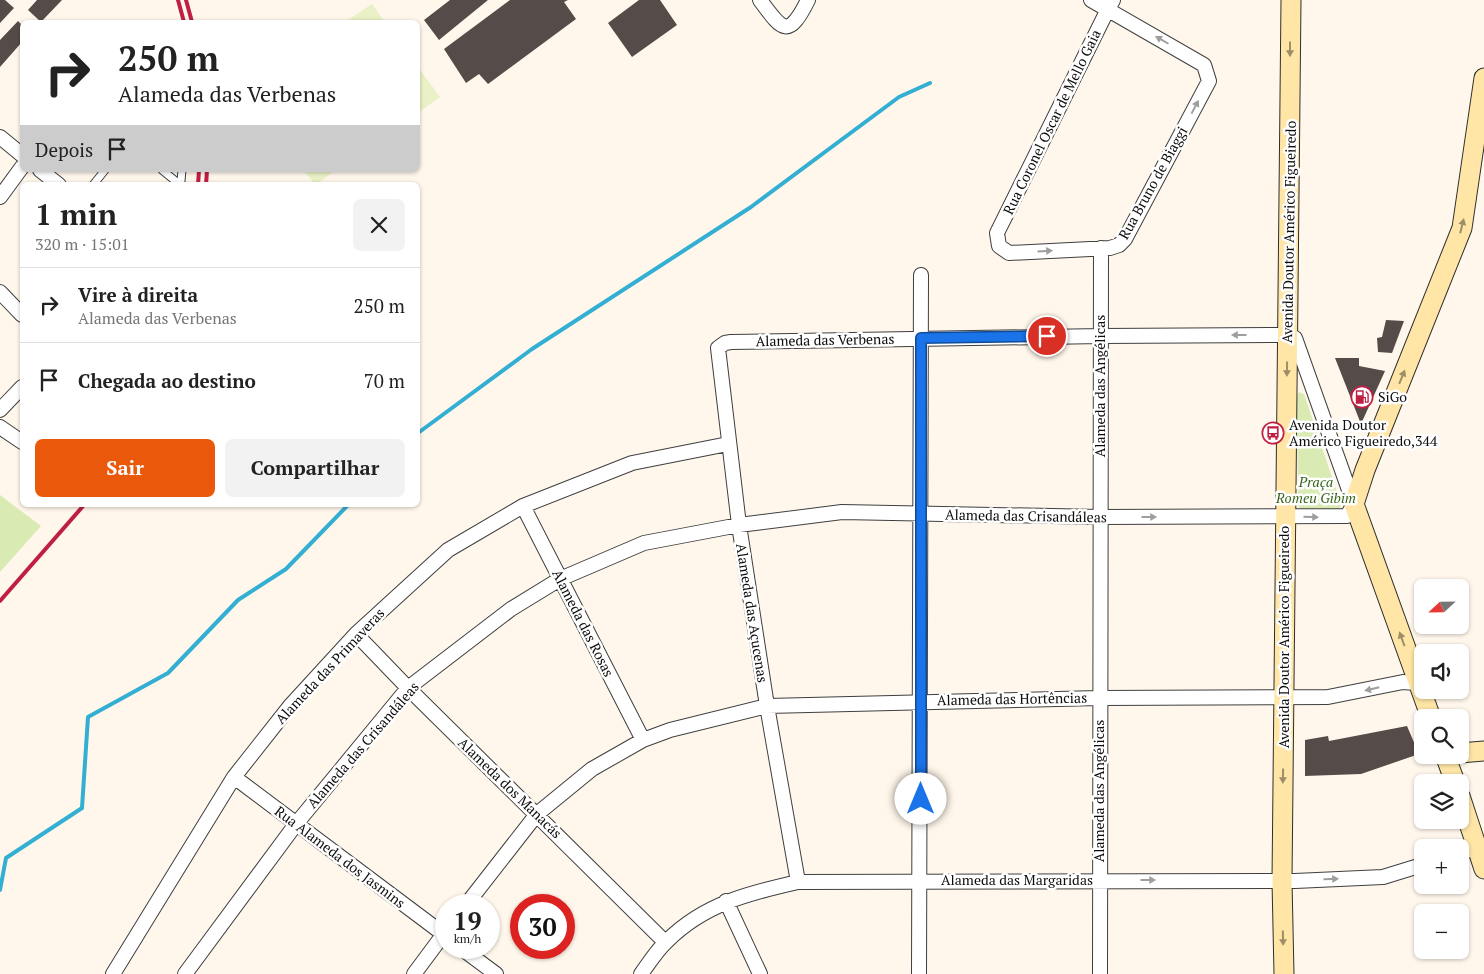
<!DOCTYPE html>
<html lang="pt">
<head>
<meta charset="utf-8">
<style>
  :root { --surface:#fff; --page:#f2f2f2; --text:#222; --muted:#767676; --line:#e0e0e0; --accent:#ea580c }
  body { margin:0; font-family:"PT Serif",serif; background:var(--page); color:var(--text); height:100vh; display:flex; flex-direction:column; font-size:19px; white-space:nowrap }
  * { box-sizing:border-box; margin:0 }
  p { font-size:16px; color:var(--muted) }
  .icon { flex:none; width:28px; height:28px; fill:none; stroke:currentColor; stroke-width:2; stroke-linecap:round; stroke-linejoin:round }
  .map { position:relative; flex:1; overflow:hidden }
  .details { position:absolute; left:20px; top:182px; width:400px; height:325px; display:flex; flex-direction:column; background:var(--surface); border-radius:8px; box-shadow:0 1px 4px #0004 }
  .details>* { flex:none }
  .hud { position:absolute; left:20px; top:20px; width:400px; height:152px; border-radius:8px; box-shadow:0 1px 4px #0004; background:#fff; color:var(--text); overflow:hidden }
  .needle { width:32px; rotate:248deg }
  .tools { position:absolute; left:1414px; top:579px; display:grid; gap:10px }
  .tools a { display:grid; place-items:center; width:55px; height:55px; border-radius:8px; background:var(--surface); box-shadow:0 1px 4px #0004; font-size:25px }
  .speed { position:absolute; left:435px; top:894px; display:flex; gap:10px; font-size:25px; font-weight:700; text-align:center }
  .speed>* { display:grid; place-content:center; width:65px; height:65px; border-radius:50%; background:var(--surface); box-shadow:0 1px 4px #0004; line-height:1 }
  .speed small { font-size:12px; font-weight:400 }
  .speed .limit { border:8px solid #d22; background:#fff; color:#111 }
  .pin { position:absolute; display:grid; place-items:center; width:42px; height:42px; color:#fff; margin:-21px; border:2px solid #fff; border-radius:50%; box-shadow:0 1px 5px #0007 }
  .me { position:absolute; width:55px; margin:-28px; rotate:0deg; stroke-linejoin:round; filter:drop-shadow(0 0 4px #0008) }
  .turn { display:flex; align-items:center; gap:18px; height:105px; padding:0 15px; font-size:22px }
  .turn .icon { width:65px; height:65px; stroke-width:2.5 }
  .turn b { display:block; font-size:35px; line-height:42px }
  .then { display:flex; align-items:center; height:48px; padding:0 15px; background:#0003; gap:10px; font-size:19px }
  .round { display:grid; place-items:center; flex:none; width:52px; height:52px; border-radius:8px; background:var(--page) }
  .headline { display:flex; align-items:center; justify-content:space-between; height:85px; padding:0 15px }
  h1 { font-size:30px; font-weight:700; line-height:38px }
  .button { display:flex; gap:10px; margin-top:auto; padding:10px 15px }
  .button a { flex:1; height:58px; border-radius:8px; background:var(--accent); color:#fff; font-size:20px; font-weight:700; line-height:58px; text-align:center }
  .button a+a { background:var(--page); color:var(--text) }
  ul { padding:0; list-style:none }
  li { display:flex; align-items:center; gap:15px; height:75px; padding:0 15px; border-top:1px solid var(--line) }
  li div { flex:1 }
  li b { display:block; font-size:19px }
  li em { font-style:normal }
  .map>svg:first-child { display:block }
</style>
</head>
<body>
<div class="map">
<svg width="1484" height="974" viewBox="0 0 1484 974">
  <rect width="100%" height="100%" fill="#fff7eb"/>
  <path fill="#daeab3" d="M1299,392L1304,394L1341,504L1340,508C1331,515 1307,513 1298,507L1297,396Z
    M0,495L41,526L0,572Z"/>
  <path fill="#eaf1c6" d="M372,4L385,22H345Z
    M418,67L440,97L418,113Z
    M304,170H336L315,185Z"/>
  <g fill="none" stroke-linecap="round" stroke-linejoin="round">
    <path stroke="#32afd2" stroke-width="4" d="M418,433L532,349L751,207L899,97L930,83
      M0,890L6,858L82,808L88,717L168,673L238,600L286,569L348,505"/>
  </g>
  <path fill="#554b48" d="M0,0H5L14,8L0,23Z
    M37,0H62L41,22L28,10Z
    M450,0H488L439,40L424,20Z
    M510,0H568L564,2L576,19L488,84L479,74L466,83L444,49Z
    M639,0H660L677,25L632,57L608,23Z
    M18,21L22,25V42L0,67V40Z
    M1386,320L1404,321L1392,353L1378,352L1377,338L1382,337Z
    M1335,358H1359V366L1385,371L1361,424Z
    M1407,726L1419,754L1361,774L1305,776V740L1328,736L1329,741Z"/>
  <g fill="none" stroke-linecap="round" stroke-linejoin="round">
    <g stroke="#3f3f3f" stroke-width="9">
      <path id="lane" d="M162,170L178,183L181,181L182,170
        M93,185L105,170"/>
    </g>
    <g stroke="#3f3f3f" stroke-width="16">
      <path id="street" d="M760,0C782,30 788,40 808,0
        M1091,0L1204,65L1209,81L1125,239L1119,245L1110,248L1009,253L999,246L997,233L1108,9L1113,0
        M0,137L22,155
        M40,170L59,185
        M0,197L22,167
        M0,292L22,315
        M0,410L22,387
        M0,427L22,442
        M523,506L643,740
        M356,634L408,688L665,942
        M234,777L446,936
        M1460,853L1478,847
        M726,901L760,974
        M466,905L537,814L592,769L643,740L670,730L767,706L1099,698L1328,697L1403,682L1416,683L1419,686
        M461,948L496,974
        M113,974L234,777L290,706L356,634L448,550L523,506L632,463L728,444
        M185,974L296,824L408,688L511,609L560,579L644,543L739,525L842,512L1100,517L1347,516L1354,504L1295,338L1288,335L1101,336L731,342L725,343L718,348L739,525L767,706L798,882
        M414,974L446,931
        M641,974C649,963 657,950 667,941C704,904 749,893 798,882L1295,881L1383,877L1422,865
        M919,974L921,275
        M1100,974L1101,248"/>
    </g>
    <g stroke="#2e2e2e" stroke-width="21">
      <path id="secondary" d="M1431,718L1354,504L1365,470L1462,228L1484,78
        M1460,753L1484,751
        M1445,755L1455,782
        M1460,796L1484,869
        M1284,974L1282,881L1291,0"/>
    </g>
    <use href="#lane" stroke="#fff" stroke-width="7"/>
    <use href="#street" stroke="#fff" stroke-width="14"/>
    <use href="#secondary" stroke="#ffe5a6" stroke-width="19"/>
    <path stroke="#c01f44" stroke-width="4" d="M178,0L184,22
      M186,0L192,22
      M198,185L199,170
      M206,185L207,170
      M0,601L84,505"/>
  </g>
  <defs><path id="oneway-solid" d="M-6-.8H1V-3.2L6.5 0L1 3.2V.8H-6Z" transform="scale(1.25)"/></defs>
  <g fill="#9e9e9e">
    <use href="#oneway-solid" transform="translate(1162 40) rotate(-150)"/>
    <use href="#oneway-solid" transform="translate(1195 107) rotate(-62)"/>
    <use href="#oneway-solid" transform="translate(1045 251) rotate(-3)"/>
    <use href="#oneway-solid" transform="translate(1239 335) rotate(180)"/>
    <use href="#oneway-solid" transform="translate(1149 517)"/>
    <use href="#oneway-solid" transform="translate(1311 517) rotate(1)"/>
    <use href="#oneway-solid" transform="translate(1372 689) rotate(167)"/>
    <use href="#oneway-solid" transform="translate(1331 879) rotate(-2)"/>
    <use href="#oneway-solid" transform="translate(1148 880)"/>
  </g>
  <g fill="#9e8e68">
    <use href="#oneway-solid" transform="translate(1290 49) rotate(90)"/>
    <use href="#oneway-solid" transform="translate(1462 226) rotate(-76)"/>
    <use href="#oneway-solid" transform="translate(1287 369) rotate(91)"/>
    <use href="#oneway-solid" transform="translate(1402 377) rotate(-68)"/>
    <use href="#oneway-solid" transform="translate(1402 639) rotate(-110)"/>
    <use href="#oneway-solid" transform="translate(1283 776) rotate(91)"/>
    <use href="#oneway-solid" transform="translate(1283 938) rotate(89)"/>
  </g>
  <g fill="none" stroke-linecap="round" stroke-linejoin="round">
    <g stroke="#114b97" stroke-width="12">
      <path id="route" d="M921,799V338L1047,336"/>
    </g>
    <use href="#route" stroke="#1a73e8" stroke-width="9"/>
  </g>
  <defs>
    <g id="fuel-ring" transform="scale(1.125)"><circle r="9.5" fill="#fff" stroke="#c01f44" stroke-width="1.5"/><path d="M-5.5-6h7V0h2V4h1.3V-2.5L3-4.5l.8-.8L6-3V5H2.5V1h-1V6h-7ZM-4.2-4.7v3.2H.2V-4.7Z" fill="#c01f44"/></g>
    <g id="bus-ring" transform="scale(1.125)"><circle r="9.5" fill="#fff" stroke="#c01f44" stroke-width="1.5"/><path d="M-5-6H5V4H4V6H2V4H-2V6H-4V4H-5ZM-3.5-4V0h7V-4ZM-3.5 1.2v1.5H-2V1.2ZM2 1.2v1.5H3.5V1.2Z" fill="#c01f44"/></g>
  </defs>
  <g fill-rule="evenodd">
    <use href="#fuel-ring" x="1362" y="397"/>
    <use href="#bus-ring" x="1273" y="433"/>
  </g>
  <g text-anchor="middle" stroke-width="5" stroke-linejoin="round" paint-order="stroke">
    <g font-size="14" fill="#0c0c0c" stroke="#fff">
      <text transform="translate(1052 122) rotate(-64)" y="5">Rua Coronel Oscar de Mello Gaia</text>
      <text transform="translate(1153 183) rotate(-61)" y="5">Rua Bruno de Biaggi</text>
      <text transform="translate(1289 232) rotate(-89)" y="5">Avenida Doutor Américo Figueiredo</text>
      <text transform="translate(825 340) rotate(-1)" y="5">Alameda das Verbenas</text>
      <text transform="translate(1100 386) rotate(-90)" y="5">Alameda das Angélicas</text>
      <text transform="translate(1026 516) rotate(1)" y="5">Alameda das Crisandáleas</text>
      <text transform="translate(752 613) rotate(81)" y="5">Alameda das Açucenas</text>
      <text transform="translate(583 623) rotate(63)" y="5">Alameda das Rosas</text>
      <text transform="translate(1284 637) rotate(-90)" y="5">Avenida Doutor Américo Figueiredo</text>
      <text transform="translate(330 666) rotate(-47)" y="5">Alameda das Primaveras</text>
      <text transform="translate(1012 699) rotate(-1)" y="5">Alameda das Hortências</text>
      <text transform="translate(363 745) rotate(-49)" y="5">Alameda das Crisandáleas</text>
      <text transform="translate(510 788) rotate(44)" y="5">Alameda dos Manacás</text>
      <text transform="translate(1099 791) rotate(-90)" y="5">Alameda das Angélicas</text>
      <text transform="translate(340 857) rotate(37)" y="5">Rua Alameda dos Jasmins</text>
      <text x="1017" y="885">Alameda das Margaridas</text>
    </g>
    <g font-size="14" fill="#0c0c0c" stroke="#fff" text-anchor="start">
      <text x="1378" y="402">SiGo</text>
      <text x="1289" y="430">Avenida Doutor<tspan x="1289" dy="16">Américo Figueiredo,344</tspan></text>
    </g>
    <g font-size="14" font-style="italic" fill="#38651a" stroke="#fff">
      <text x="1316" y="487">Praça<tspan x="1316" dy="16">Romeu Gibim</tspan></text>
    </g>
  </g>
</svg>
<div class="tools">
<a><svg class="needle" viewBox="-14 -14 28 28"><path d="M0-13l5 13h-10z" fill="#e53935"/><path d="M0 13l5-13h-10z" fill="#767676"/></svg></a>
<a><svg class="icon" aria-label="sound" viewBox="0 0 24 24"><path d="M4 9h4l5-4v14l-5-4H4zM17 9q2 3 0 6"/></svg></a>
<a><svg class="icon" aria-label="search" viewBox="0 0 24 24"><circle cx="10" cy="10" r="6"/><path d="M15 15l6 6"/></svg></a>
<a><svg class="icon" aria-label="layers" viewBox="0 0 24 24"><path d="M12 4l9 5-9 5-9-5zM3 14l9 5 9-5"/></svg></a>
<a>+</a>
<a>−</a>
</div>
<div class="speed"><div>19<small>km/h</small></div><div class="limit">30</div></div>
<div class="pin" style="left:1047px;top:336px;background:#d93025"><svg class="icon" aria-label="arrive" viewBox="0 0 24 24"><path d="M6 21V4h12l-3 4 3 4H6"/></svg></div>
<svg class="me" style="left:921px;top:799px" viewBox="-20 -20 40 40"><circle r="19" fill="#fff"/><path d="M0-13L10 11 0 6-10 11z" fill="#1a73e8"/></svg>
<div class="hud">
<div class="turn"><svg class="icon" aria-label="right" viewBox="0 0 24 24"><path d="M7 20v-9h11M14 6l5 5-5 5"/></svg><div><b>250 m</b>Alameda das Verbenas</div></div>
<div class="then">Depois<svg class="icon" aria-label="arrive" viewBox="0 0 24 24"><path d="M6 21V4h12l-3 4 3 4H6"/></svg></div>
</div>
<section class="details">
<div class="headline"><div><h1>1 min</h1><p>320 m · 15:01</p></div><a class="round"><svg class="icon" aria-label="close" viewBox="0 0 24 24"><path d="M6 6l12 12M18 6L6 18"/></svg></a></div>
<ul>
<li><svg class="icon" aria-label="right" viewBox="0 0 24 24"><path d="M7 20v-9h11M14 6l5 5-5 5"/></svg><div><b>Vire à direita</b><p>Alameda das Verbenas</p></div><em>250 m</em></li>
<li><svg class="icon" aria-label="arrive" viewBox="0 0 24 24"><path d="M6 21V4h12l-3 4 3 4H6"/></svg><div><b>Chegada ao destino</b></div><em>70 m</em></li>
</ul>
<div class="button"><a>Sair</a><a>Compartilhar</a></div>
</section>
</div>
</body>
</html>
